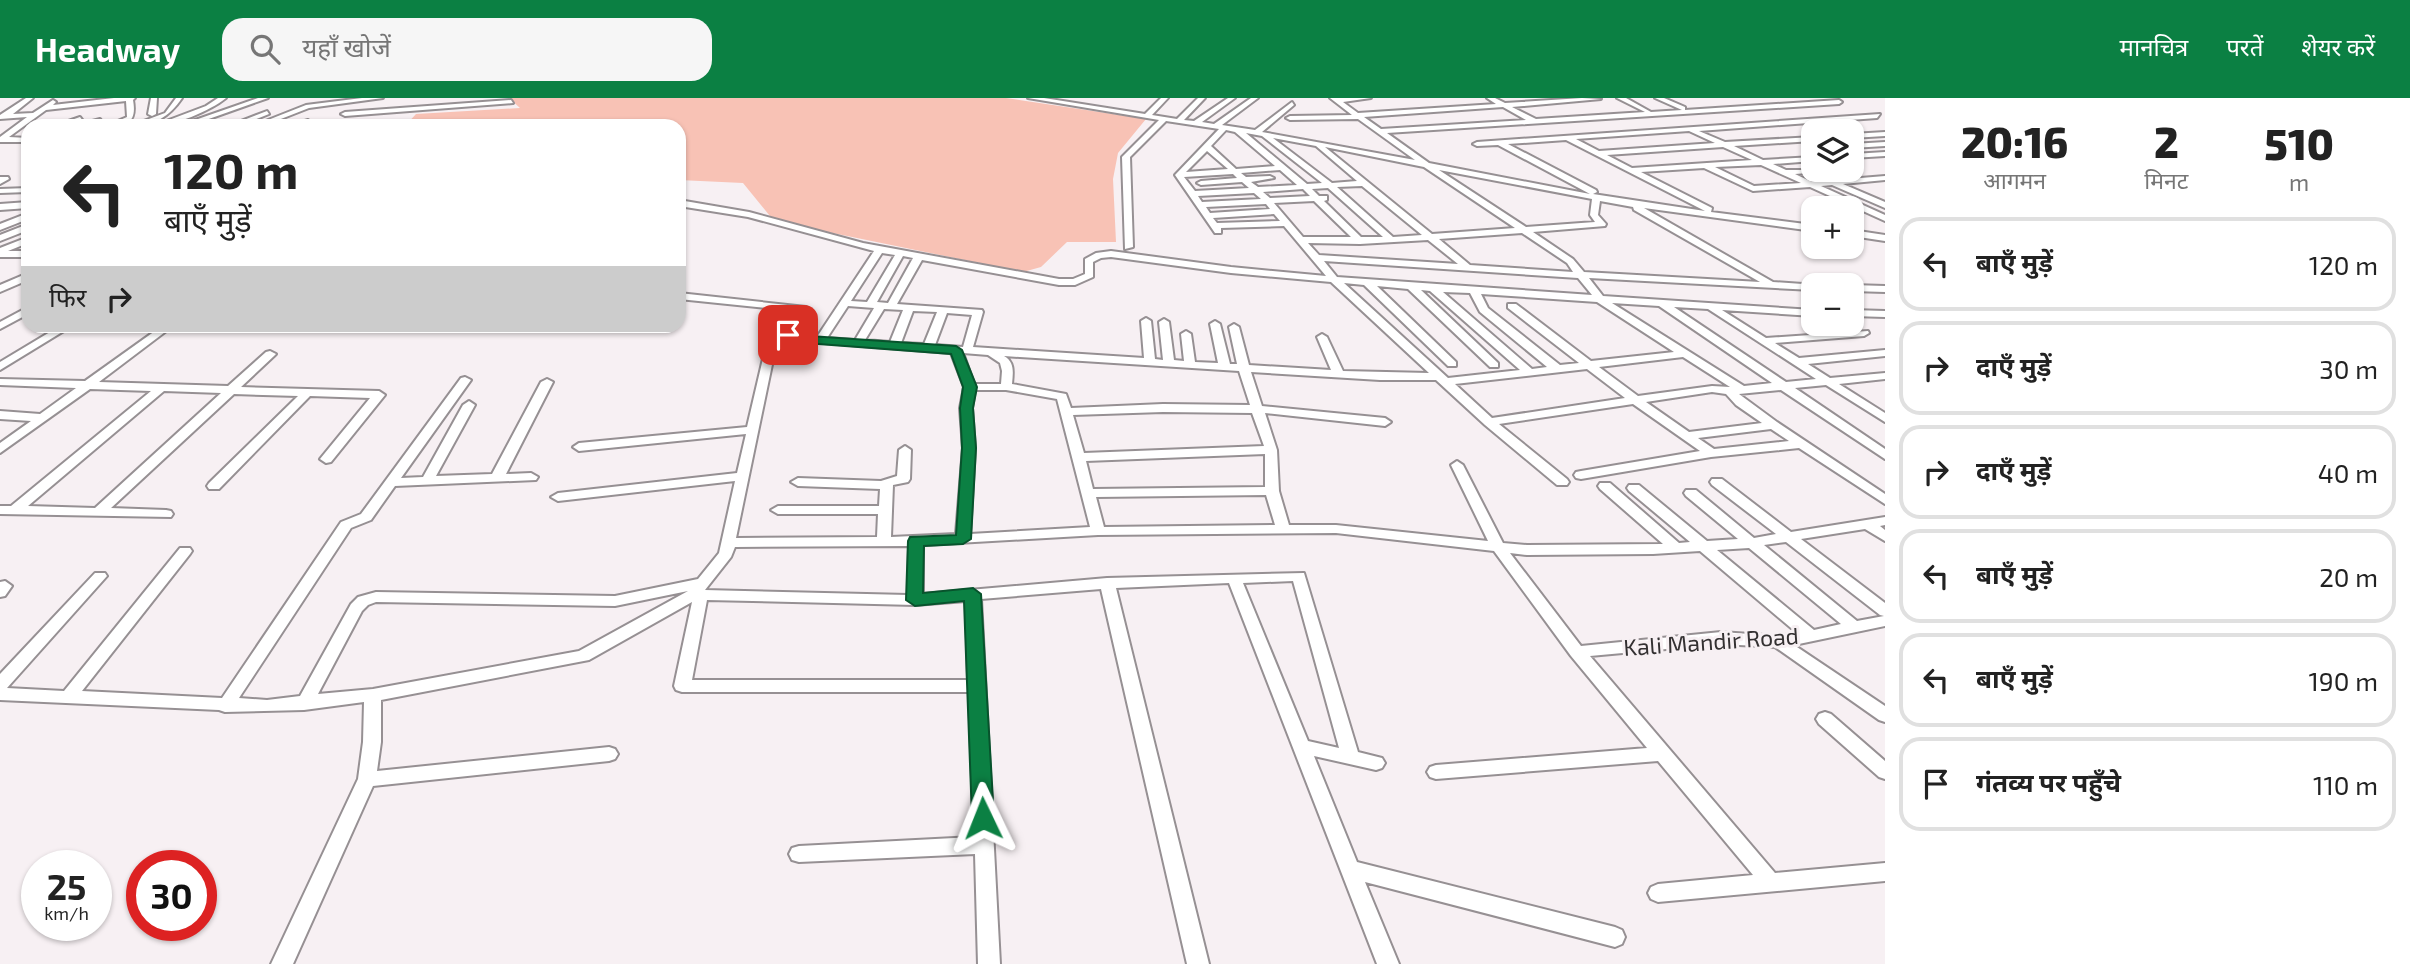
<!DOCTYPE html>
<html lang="hi">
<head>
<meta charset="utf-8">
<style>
  :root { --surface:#fff; --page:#f6f6f6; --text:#222; --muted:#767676; --line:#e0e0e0; --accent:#0b8043 }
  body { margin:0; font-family:"Exo 2","Noto Sans Devanagari",sans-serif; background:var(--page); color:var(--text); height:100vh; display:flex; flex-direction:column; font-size:26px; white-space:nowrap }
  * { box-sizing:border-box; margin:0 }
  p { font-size:23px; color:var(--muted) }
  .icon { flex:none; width:38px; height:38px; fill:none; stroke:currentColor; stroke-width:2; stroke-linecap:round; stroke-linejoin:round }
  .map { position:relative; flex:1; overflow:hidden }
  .sheet { display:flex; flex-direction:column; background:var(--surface); width:525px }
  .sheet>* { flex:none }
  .hud { position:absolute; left:21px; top:21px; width:665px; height:214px; border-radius:21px; box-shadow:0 2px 5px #0004; background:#fff; color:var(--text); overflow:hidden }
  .fabs { position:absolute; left:1801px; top:21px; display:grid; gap:14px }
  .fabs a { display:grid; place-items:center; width:63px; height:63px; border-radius:14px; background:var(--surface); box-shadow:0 2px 5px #0004; font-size:35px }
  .speed { position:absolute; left:21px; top:752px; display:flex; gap:14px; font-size:35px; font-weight:700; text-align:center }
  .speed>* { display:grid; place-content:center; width:91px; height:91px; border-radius:50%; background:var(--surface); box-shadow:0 2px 5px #0004; line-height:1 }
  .speed small { font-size:18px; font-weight:400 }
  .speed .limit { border:10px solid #d22; background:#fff; color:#111 }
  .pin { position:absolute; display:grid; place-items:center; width:60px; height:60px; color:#fff; margin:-30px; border-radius:14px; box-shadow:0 4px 10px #0006 }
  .me { position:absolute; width:77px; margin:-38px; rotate:358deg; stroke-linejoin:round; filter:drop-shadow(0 0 5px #0008) }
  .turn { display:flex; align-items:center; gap:24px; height:147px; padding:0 28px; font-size:32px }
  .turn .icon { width:91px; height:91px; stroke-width:2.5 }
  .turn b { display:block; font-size:49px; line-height:60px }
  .then { display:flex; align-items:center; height:66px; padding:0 28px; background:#0003; gap:14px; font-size:26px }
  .eta { display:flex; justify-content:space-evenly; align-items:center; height:119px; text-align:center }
  .eta b { font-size:42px; font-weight:800; line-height:49px }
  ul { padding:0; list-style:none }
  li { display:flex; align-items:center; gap:21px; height:94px; margin:0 14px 10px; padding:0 14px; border:4px solid var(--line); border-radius:21px }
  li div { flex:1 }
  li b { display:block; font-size:26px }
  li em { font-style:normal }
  header { display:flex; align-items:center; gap:42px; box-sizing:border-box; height:98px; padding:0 35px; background:var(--accent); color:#fff }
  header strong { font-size:33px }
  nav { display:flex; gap:38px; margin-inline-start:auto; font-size:24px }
  .search { width:490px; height:63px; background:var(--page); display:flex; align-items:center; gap:18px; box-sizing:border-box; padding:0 24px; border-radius:21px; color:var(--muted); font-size:26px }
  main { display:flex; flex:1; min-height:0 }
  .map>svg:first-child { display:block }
</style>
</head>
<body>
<header>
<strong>Headway</strong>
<div class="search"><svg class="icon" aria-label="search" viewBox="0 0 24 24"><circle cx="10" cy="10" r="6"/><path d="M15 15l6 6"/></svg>यहाँ खोजें</div>
<nav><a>मानचित्र</a><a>परतें</a><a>शेयर करें</a></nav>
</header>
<main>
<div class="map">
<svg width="1885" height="866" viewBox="0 0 1885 866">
  <rect width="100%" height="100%" fill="#f7f0f3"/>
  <path fill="#f8c2b5" d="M509,0H1006L1146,21L1118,55L1113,81L1116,144H1067L1041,169L1023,174L774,123L743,85L679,82V28H405L416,16L520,10Z"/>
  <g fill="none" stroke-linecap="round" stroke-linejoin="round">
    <g stroke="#969093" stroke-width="4">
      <path id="minor" d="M26,0H33L13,16L33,15L53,2L56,4L53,7L114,0H135L133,2C137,24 128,28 106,28L127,19L126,3L46,12L9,39L28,40V44H0V39L27,19L0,21V17Z
        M151,0H157L156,16L152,18L148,16Z
        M176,0H182C169,19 154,28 130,28L165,15Z
        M218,0H226C210,13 174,28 153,28L206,8Z
        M258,0H268L189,28H178Z
        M362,0H383L309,10L263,28H253L306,7Z
        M1028,0H1044L1145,16L1161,0H1168L1152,17L1177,21L1198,0H1205L1184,22L1194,23L1228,0H1235L1202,24L1214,26L1251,0H1258L1222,27L1255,32L1292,4L1294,7L1262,34L1415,62L1358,21L1290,22L1286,20L1290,18L1352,17L1330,0H1371L1343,4L1358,15L1496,6L1487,0H1495L1505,5L1582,0L1601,1L1512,9L1536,21L1645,14L1617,0H1626L1651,14L1682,12L1655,0H1664L1685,9V12L1839,2L1842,4L1839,6L1387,35L1429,65L1590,96L1498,47L1477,48L1473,46L1477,44L1880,16L1877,20L1699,33L1725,44L1813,39V43L1734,48L1763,62L1813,59V63L1773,66L1786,72H1824L1820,74L1795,76L1812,84L1885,78V82L1843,86L1885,104V110L1832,87L1821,88L1885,117V123L1810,89L1753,93L1704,70L1641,74L1712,110L1711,114L1813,127V133L1644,110L1773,184L1817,187H1813V192L1589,180L1603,198L1813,212V218L1722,212L1766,240L1868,233L1869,235L1864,238L1775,245L1799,260L1885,252V258L1808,266L1830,280L1885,275V281L1839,286L1885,315V324L1826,287L1795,290L1885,351V361L1781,292L1739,296L1777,324L1885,396V406L1799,350L1711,359L1581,381L1576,380L1574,377L1576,374L1581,373L1700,353L1633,306L1499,326L1567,381L1569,384L1567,387H1557L1485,327L1436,282H1380L1251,274L1262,308L1385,320L1391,324L1385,328L1265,315L1277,352L1279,393L1289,427H1336L1488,443L1451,367L1457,363L1463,367L1503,445L1527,447L1663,446L1600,391L1598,388L1600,385H1610L1679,445L1690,444L1629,393L1627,390L1629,387H1639L1707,443L1738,441L1686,398L1684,395L1686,392H1696L1754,440L1776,436L1712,387L1710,384L1712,381H1722L1791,434L1885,419V427L1880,428L1885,432V443L1865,431L1801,441L1885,505V528L1794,547L1885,608V624L1879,622L1775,549L1721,546L1590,558L1775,775L1885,765V783L1658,804L1651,801L1648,795L1651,789L1658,786L1753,777L1658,663L1436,681L1430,679L1427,674L1430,669L1436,667L1647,650L1571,558L1494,453L1336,435L1098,437L923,447V496L1107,480L1304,475L1358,654L1382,660L1385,665L1382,670L1376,672L1314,658L1357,764L1615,829L1622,832L1625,839L1622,846L1615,849L1365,784L1399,866H1377L1229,485L1116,490L1209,866H1187L1101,491L981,501L1000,866H978L975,756L799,764L792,762L789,756L792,750L799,748L974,739L969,594H682L676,592L674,588L692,504L589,562L381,602V644L377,673L609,649L615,651L618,656L615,661L609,663L373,688L293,866H271L358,681L363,644L364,604L304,612L225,614L219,612L0,602V576L95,475H105L107,478L7,590L64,593L180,450H190L192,453L190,456L82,593L222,600L341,424L361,416L461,280L465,279L471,282L401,380L423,379L463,307L469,303L475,307L436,378L492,376L541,284L547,281L553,284L506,376L531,375L538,379L536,382L395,388L371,422L351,430L239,600L267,602L300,598L351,506L358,499L376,494L615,498L698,481L719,455L735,383L558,403L551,399L558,395L737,375L746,336L579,353L573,349L579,345L747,329L765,252L773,240L783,237L796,213L679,201V195L806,209L807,211L794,237L817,239L874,153L748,119L679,108V102L749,114L863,145L1059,181H1073L1085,176V161L1096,155L1111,153L1231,169L1326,178L1284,128L1221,130V135H1215L1175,77L1219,31L1166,23L1130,59L1133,149L1125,151L1122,59L1159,22ZM1503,9L1526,22L1381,31L1364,19ZM1226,32L1235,34L1275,68L1236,71L1211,48ZM1689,33L1715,45L1599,53L1576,41ZM1246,35L1262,38L1322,85L1307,86ZM1273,40L1316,48L1357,83L1332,85ZM1566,42L1705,113L1593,96L1597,94L1596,92L1508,46ZM1325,49L1424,69L1515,130L1432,136ZM1723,49L1752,62L1632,70L1607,57ZM1207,53L1228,71L1186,74ZM1761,67L1801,85L1754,88L1715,69ZM1280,72L1297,87L1258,89L1251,84L1274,80L1270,78L1246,79L1241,75ZM1439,72L1592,101L1590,117L1595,124L1526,129ZM1233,76L1237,80L1201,83L1197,85L1201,87L1242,84L1249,90L1195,93L1184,79ZM1362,88L1422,137L1393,139L1337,89ZM1328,90L1383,139H1361L1324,103L1327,102V98H1319L1312,91ZM1303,91L1310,98L1270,100L1263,94ZM1254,95L1261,101L1202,104L1198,98ZM1314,103L1351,139H1303L1274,105ZM1600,103L1633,109L1634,112L1760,184L1584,174L1573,161L1533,134L1605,128L1606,126L1598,117ZM1266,106L1270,111L1210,115L1206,109ZM1274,116L1280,123L1217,125L1213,120ZM1522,135L1567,165L1573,174L1470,167L1439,141ZM1428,142L1458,166L1319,157L1308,145L1360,146ZM882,155L895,157L867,204L851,203ZM903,158L913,160L888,205L877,204ZM1111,159L1231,175L1331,184L1429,275L1343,273L1327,239L1322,236L1317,239L1331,272L1249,267L1239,229L1234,226L1229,229L1237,266H1230L1220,226L1215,223L1210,226L1218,265L1195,264L1191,236L1186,233L1181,236L1184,263L1174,262L1169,224L1164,221L1159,224L1163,262L1155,261L1151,223L1146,220L1141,223L1144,260L973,249L983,214L982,212L897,206L922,162L1059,187H1075L1093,179V164L1101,160ZM1324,163L1578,180L1592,197L1337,179ZM1344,185L1364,187L1448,268H1456V264L1377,188L1408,191L1490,269H1498V265L1421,192L1430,193L1520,272L1448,280ZM1443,194L1470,195L1480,214L1547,269L1532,271ZM1481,196L1597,204L1674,254L1591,263L1516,206H1508V210L1579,265L1560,267L1488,210ZM1612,205L1659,208L1772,285L1744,288ZM848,208L874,210L855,242L827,240ZM1674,209L1708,211L1816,281L1786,284ZM884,211L903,212L890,244L865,242ZM913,213L937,214L924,246L901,245ZM947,215L972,217L963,249L935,247ZM787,242L951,255L964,289L960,310L963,350L956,436L891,439L893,387L908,384L910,381L911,352L905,348L899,352L897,378L881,383L798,380L791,384L798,388L880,391L879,408H778L771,412L778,416H878L877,439L736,440L775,252L781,244ZM963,255L988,257L1000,265L1002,273L1001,286H974ZM1004,258L1239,273L1250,307L1163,306L1071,310L1066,296L1012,286C1013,275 1015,264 1004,258ZM1683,259L1730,289L1712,288L1638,298L1599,269ZM1587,271L1625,300L1492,320L1455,286ZM975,292H1006L1057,301L1090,429L970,436L975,350L972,310ZM1712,294L1726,296L1736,307L1762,325L1689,334L1646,304ZM1163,314L1252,315L1264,348L1084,355L1073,317ZM1771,331L1789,343L1714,351L1698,340ZM1265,356V389L1093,391L1086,363ZM1266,397L1275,427L1104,429L1096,399ZM1786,444L1880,517L1884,518L1857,523L1764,447ZM909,448L908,497L705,492L731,459L735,449ZM1749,450L1841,526L1814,532L1717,452ZM1700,453L1797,535L1779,538L1721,534L1581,548L1510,455L1527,457L1653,456ZM1293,483L1339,650L1308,643L1243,485ZM688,493L579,553L373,591L318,596L362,513L368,507L376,504L615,508ZM707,502L915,507L966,503L968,582H692Z
        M511,2L513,5L345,18L341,16L345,14Z
        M267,13L269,16L239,28H228Z
        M80,19L83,23L65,28H54Z
        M100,21L103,25L80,28L81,26Z
        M308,22L311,26L294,28L295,26Z
        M1885,34V38L1852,40V36Z
        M1885,44V48L1852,50V46Z
        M1885,54V58L1852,60L1853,56Z
        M0,79H8L9,81L0,86Z
        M28,90V94L0,95V91Z
        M28,104V110L0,112V106Z
        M28,115V121L0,132V126Z
        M28,126V132L0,143V137Z
        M1852,132L1885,137V143L1852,138Z
        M28,139V145L8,153H28V159H0V150Z
        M28,175V182L0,194V187Z
        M1851,187H1852L1885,188V194L1852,193Z
        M28,209V216L0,231V224Z
        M1852,212L1885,213V219L1852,218Z
        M60,228H72L0,272V264Z
        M162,228H173L99,284L228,288L266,254L270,253L276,256L274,258L241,289L379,293L385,297L331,364L326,365L320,361L370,300L310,298L219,391H209L207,388L209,385L298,298L234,296L111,410L166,412L171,413L173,416L171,419L0,416V408H11L151,293L90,291L0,355V345L31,323L0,321V313L40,316L76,290L0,287V281L85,283ZM164,293L221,295L95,410L28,408Z
        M5,483L12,488L5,498L0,499V484Z
        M1825,614L1831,616L1885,663V681L1879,679L1819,626L1816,621L1819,616Z"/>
    </g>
    <use href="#minor" fill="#fff" fill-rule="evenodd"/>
  </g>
  <path fill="#0b8043" stroke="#07532c" stroke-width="2" d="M788,234L795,237L956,248L962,252L977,289L973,310L976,350L971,441L963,446L924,448L923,495L973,490L981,496L994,720L991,727L983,730L976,727L972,720L964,503L915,508L906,502L908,443L910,439L956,437L962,350L960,310L963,289L951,256L792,244L781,237Z"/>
  <g text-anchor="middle" stroke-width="6" stroke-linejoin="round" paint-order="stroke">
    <g font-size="23" fill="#343132" stroke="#f7f0f3">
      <text transform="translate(1711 544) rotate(-4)" y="8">Kali Mandir Road</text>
    </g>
  </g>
</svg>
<div class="fabs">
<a><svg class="icon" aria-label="layers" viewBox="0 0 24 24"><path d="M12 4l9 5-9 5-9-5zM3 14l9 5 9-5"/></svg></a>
<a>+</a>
<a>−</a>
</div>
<div class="speed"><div>25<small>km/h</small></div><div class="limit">30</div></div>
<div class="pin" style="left:788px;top:237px;background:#d93025"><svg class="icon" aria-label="arrive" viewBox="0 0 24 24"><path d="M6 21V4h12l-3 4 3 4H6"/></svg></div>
<svg class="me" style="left:983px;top:720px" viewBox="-20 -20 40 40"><path d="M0-17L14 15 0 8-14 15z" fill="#0b8043" stroke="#fff" stroke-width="4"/></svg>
<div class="hud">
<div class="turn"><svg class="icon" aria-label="left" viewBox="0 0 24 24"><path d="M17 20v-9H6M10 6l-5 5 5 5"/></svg><div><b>120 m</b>बाएँ मुड़ें</div></div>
<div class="then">फिर<svg class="icon" aria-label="right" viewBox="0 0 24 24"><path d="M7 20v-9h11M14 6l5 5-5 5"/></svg></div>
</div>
</div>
<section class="sheet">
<div class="eta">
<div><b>20:16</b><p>आगमन</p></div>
<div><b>2</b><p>मिनट</p></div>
<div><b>510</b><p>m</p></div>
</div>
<ul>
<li><svg class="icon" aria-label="left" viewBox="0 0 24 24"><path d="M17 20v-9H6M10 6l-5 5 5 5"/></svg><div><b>बाएँ मुड़ें</b></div><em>120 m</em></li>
<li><svg class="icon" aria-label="right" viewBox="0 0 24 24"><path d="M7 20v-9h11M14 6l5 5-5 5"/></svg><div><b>दाएँ मुड़ें</b></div><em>30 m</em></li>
<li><svg class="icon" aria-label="right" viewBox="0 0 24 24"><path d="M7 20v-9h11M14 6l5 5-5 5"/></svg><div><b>दाएँ मुड़ें</b></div><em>40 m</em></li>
<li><svg class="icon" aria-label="left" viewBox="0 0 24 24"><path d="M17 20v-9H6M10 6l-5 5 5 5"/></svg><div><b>बाएँ मुड़ें</b></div><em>20 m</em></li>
<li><svg class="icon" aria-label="left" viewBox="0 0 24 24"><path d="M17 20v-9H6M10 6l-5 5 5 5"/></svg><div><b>बाएँ मुड़ें</b></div><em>190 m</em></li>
<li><svg class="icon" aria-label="arrive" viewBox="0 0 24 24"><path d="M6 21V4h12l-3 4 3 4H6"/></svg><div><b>गंतव्य पर पहुँचे</b></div><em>110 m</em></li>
</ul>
</section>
</main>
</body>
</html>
